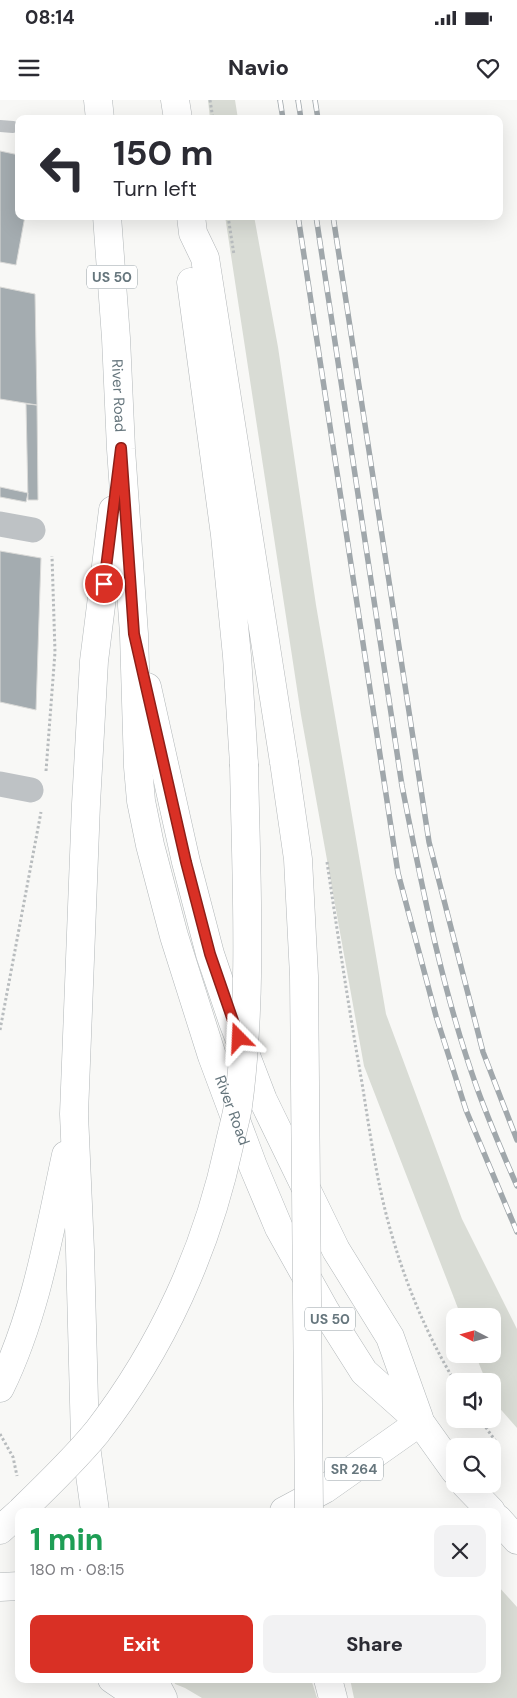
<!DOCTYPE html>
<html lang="en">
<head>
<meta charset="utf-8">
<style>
  :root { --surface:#fff; --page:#f2f2f3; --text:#2b2b33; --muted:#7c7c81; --accent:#d93025 }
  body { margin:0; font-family:"DM Sans",sans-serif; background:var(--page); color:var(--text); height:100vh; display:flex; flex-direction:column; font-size:19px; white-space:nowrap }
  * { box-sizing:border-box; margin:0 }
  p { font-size:16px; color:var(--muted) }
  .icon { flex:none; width:28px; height:28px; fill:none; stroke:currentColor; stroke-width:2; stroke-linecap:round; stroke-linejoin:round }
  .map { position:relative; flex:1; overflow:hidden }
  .sheet { position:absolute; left:15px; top:1408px; width:486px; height:175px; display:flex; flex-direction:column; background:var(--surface); border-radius:10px; box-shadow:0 5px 20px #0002 }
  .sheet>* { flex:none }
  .top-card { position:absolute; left:15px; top:15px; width:488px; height:105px; border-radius:10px; box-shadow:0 5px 20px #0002; background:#fff; color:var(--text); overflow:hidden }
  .needle { width:32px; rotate:276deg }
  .buttons { position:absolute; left:446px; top:1208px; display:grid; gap:10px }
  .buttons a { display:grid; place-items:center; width:55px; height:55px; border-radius:10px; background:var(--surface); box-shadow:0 5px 20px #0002; font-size:25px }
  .pin { position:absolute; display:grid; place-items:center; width:42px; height:42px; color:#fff; margin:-21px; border:2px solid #fff; border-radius:50%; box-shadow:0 1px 5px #0007 }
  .me { position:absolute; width:55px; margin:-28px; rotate:339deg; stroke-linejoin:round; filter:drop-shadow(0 0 4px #0008) }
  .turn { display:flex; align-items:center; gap:18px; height:105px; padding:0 15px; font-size:22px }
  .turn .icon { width:65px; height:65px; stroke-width:2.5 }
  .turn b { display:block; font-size:35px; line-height:42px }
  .round { display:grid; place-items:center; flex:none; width:52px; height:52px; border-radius:10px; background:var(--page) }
  .head { display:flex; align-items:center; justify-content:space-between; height:85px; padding:0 15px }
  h1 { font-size:30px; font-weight:800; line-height:38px; color:#1e9e55 }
  .cta { display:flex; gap:10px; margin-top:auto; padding:10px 15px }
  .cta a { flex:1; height:58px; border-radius:10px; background:var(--accent); color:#fff; font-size:20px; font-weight:800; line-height:58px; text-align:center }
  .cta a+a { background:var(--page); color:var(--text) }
  .status { display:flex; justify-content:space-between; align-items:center; height:35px; padding:0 25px; background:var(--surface); direction:ltr }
  .status svg { height:14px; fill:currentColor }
  header { display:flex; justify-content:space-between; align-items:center; height:65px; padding:0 15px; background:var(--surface); font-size:22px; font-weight:800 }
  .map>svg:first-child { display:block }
</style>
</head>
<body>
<div class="status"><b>08:14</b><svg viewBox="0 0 49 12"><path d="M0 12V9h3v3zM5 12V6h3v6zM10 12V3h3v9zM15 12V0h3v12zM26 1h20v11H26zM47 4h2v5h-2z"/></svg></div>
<header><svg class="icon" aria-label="menu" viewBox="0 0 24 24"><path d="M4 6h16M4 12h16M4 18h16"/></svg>Navio<svg class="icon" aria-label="heart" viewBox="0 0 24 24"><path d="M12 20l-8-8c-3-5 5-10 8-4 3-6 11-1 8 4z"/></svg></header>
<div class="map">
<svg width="517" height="1598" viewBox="0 0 517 1598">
  <rect width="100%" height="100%" fill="#f8f8f6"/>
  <path fill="#d9dcd5" d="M208,0H235L238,19H210Z
    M225,116H254L278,247L316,505L386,914L462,1119L517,1229V1328L495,1303L493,1298L492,1281H486L475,1254H492V1216H461L364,966L301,615Z
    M498,1486L517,1507V1598H354L350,1579H498Z
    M173,1579H311L317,1598H202L185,1588L175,1584Z"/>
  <path fill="#a4acb0" stroke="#dadad8" d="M0,51L19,55V116H25L16,165L0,162Z
    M0,187L35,194L37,305L0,299Z
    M26,304L37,305L38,400H28Z
    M0,387L28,393L26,402L0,397Z
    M0,451L41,458L36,610L0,602Z"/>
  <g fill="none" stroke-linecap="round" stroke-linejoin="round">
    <g stroke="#b0b7ba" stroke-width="29">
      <path id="secondary" d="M112,1579L140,1598"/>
    </g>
    <g stroke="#b2b7b9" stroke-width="29">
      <g id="primary">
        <path d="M98,0L100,19"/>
        <path id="s1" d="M107,116L116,238L121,349L134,534L138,667L141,701L150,745L174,836L212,956L253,1066L279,1128L326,1212L364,1272L420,1322L455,1371"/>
        <path d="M147,587L186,762L210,854L233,922L263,1000L336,1150L390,1237L419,1318"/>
        <path d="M0,1288C36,1214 49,1134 66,1055"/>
        <path d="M465,1384L491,1411"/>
        <path d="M95,1411L85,1339L80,1150L74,1014L86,704L94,561L113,410"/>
        <path d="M284,1411L325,1389L420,1322"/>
        <path d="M498,1419L517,1440"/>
        <path d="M0,1487L19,1486"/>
        <path d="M153,1579L163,1598"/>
      </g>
    </g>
    <g stroke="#b2b6b8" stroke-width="29">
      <path id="highway" d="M175,0L178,19
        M191,116L193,133L205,158L284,662
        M191,182L225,435L237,556L244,664
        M0,1430L19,1413
        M328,1579L333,1598"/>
    </g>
    <path stroke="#b8bcbe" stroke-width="3" stroke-dasharray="2.5 2.5" stroke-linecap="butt" d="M210,0L213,19
      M228,116L234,155
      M46,671L55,552L52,456
      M327,762C338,836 349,910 362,983C370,1033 377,1084 391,1132C406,1185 427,1235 455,1282
      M0,930L41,712
      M480,1319L499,1346
      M0,1334L13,1357L17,1376"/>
    <path stroke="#bec2c5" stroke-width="12" d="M0,26L13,27"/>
    <path stroke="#bec2c5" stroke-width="25" d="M0,424L33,430
      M0,684L31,690"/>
    <use href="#secondary" stroke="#fff" stroke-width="28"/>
    <use href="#primary" stroke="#fff" stroke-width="28"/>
    <use href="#highway" stroke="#fff" stroke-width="28"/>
    <g stroke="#a0a7ab" stroke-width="5.5">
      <path id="rail" d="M280,0L283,19
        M298,0L301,19
        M315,0L318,19
        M298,116L398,773L436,916L466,1010L517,1132
        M316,116L402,686C422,787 442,890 477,988C489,1021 503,1054 517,1086
        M333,116L429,742L483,952L517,1040"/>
    </g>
    <use href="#rail" stroke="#fff" stroke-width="4" stroke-dasharray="11" stroke-linecap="butt"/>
    <g stroke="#b2b6b8" stroke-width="29" stroke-linecap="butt">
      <path id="highway-bridge" d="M284,662L298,759L304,876L309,1411
        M21,1411C47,1386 74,1360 97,1332C162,1248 207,1149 229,1046C232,1032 236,1019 238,1006C253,895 246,775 244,664"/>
    </g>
    <use href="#highway-bridge" stroke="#fff" stroke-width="28"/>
  </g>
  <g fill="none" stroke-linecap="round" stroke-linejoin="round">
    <g stroke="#8d1f18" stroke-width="12">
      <path id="route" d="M104,484L121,348L134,534L186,762L210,854L239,938"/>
    </g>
    <use href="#route" stroke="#d93025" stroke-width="9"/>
  </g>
  <g text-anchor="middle" stroke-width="5" stroke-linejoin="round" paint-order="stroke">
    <g fill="#fff" stroke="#949fa4" stroke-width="1">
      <rect x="87" y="165.5" width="50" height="23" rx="4"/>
      <rect x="305" y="1207.5" width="50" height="23" rx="4"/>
      <rect x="325" y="1357.5" width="58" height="23" rx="4"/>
    </g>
    <g font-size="14" font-weight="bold" fill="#66767d">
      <text x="112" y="182">US 50</text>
      <text x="330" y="1224">US 50</text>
      <text x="354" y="1374">SR 264</text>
    </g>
    <g font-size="15" fill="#66767d" stroke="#fff">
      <text dy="5" stroke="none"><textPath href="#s1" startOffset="180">River Road</textPath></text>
      <text dy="5" stroke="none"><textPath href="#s1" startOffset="909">River Road</textPath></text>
    </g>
  </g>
</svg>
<div class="buttons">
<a><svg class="needle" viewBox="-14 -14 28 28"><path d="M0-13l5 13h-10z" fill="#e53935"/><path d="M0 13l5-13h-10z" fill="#7c7c81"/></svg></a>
<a><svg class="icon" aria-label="sound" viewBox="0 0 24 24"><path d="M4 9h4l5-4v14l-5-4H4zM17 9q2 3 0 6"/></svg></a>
<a><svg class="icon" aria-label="search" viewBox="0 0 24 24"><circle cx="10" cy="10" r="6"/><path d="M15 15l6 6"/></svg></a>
</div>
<div class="pin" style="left:104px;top:484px;background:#d93025"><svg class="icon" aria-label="arrive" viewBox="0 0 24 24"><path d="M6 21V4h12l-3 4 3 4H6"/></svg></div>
<svg class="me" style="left:239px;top:938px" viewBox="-20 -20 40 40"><path d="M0-17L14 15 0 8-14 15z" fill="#d93025" stroke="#fff" stroke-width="4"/></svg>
<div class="top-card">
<div class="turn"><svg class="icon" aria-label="left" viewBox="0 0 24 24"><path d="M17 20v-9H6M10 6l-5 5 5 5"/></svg><div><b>150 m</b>Turn left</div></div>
</div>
<section class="sheet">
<div class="head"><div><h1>1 min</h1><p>180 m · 08:15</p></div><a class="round"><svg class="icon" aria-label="close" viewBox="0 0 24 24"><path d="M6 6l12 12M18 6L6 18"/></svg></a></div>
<div class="cta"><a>Exit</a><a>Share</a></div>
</section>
</div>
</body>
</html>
